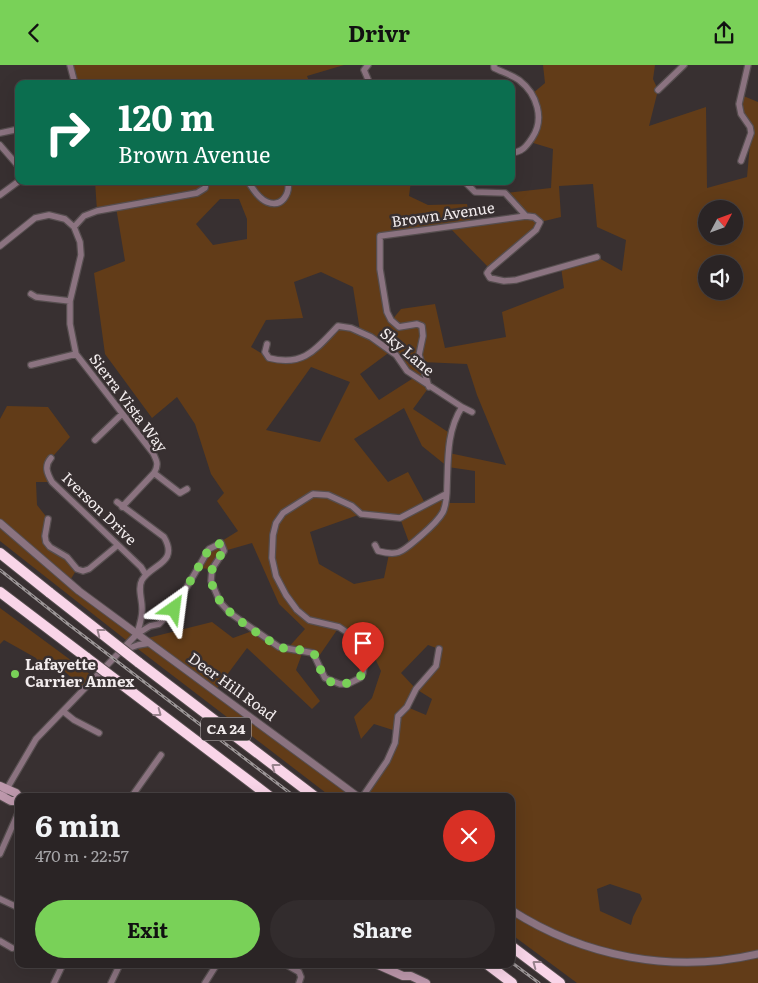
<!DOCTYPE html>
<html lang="en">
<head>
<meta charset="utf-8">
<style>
  :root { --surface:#2a2425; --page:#322c2d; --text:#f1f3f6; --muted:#a5a4a7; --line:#464142; --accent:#79d158 }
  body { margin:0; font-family:Literata,serif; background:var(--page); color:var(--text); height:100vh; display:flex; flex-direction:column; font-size:19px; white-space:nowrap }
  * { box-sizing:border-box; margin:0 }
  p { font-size:16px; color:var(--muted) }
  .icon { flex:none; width:28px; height:28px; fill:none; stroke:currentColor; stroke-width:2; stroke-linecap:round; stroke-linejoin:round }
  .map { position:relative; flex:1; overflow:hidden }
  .panel { position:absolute; left:15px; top:728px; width:500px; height:175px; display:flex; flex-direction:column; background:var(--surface); border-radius:10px; box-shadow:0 5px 20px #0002,0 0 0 1px var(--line) }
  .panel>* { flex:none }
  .hud { position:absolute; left:15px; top:15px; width:500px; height:105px; border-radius:10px; box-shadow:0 5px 20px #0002,0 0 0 1px var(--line); background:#0b6e4f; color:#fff; overflow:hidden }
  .needle { width:32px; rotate:49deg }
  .tools { position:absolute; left:698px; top:135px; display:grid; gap:10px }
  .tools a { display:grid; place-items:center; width:45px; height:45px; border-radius:50%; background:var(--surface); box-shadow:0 5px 20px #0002,0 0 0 1px var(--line); font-size:25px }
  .pin { position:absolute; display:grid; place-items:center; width:42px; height:42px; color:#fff; margin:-51px -21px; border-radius:50% 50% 50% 0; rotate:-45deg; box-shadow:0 0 5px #0007 }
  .pin .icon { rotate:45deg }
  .me { position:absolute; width:55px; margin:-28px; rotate:31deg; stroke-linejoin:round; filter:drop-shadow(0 0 4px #0008) }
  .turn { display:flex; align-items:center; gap:18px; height:105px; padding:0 20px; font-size:22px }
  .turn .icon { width:65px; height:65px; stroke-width:2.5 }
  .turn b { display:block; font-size:35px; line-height:42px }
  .round { display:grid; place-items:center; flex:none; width:52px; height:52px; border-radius:26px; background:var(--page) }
  .headline { display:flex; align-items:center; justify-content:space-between; height:85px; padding:0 20px }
  h1 { font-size:30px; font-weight:700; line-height:38px }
  .cta { display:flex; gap:10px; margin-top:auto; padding:10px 20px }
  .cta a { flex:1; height:58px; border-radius:30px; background:var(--accent); color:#111; font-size:20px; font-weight:700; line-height:58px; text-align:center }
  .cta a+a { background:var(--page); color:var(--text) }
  header { display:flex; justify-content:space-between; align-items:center; height:65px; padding:0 20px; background:var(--accent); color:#111; font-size:22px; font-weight:700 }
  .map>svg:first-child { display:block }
</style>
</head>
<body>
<header><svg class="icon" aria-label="back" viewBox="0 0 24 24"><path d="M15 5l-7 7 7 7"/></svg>Drivr<svg class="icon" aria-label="share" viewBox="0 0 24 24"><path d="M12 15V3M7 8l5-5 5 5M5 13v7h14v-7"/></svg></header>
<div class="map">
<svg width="758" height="918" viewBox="0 0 758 918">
  <rect width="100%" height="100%" fill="#383031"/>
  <path fill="#623c18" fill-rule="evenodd" d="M70,0H344L307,11L310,19H75Z
    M543,0H655L653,14L658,25L649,61L706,42L707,123L747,112L751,68L741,49V30L758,37V918H577L511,869V731H363L387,696L396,666L374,659L361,674L354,652L372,633L381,606L369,581L361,588L356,576L339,562L317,594L315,590L303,586L296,605L320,636L312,644L247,583L215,626L357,731H330L138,584L141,582L144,574L212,557L233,573L255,565L287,584L305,564L279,539L252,478L224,486L212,504L198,503L209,484L238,466L217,436L224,428L211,409L195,359L177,332L152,353L105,289L94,208L125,196L116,142L97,146L95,116H411L409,131L428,140L467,139L471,158L525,151L505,128L551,123L553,84L530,77L540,49L532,29L545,18ZM593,119L597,162L626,175L622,206L597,192L561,202L564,223L502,247L506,272L445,283L435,239L401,244L392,255L382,215L381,171L449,162L490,204L536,165L540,157L561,152L559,121ZM220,134H239L247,154V174L213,180L196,159ZM706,144H734V171H706ZM706,199H734V226H706ZM321,207L353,222L360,266L338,261L308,289L278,296L269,293L251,282L266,255L303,253L294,217ZM391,286L415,312L379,335L360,309ZM422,297L467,299L477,330L506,400L449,388L451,369L413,344L429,322ZM311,302L350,317L320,377L266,365ZM404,343L422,381L448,402L475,406V438H445L446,429L426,440L408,407L388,417L354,374ZM361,449L400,453L410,480L389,489L384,513L354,519L319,499L310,467ZM428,580L439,584L436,601L416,624L401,608ZM416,624L432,634L426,650L407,642ZM610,819L640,829L642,834L633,852L631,860L600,846L597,824Z
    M7,341L48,342L70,372L47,398L52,417H36L37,440L48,454L46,477L77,504L69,517L137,569L132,575H126L0,476V354Z
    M0,543L91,610L83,623L53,596L43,606L36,593L4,575L0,579Z"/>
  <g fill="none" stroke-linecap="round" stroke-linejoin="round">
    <g stroke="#564e4f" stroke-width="8">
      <path id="minor" d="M70,0L75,19
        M368,0L364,5L370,19
        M494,0V3C502,7 512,10 519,15C537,29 545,54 532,73C526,82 522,87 511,88
        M658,25L684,0
        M0,68L19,64
        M0,80L19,102
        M741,96L751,68L750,62L741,49L739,39L748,0
        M248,116C252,123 259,134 267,137C282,143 290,129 288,116
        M464,116L475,127L505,128L526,151
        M0,130L19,116
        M74,162L84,151L97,146L197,128L205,123L206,116
        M0,181L35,153L49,150L65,154L74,162L80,177L81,190L70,236V259L76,289L153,388C157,396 159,400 154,408L122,442
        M31,229L36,232L70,236
        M267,279L265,287L269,293C304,302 316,284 338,261L351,263L371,272L396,290L407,306L462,342C447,365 448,393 447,421C447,429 446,440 443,447C437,458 425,467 416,475C401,488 397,491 378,486L375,480
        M31,300L76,289
        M429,322L419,290L423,271L422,261L417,259L399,262L391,255L387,247L380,204V171L526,151L534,152L540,157L536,165L490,204L487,208L490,213L504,216L516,215L597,192
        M462,342L472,347
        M95,375L122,349
        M51,393C44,401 47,408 52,417L141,502L146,510
        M154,408L180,428L187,424
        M117,437L164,472C179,498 152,499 142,515C137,524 143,536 142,546C142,553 139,562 137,569
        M48,454L45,471L46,477L50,482L67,492L77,504L83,506L89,504L118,480
        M124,585L138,580L150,578
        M64,647L74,655L99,668
        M5,727L36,674L137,569L150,561L159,559L174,544L209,484L221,478L224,486L212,504L211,516L220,537L230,548L279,582L313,588L325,613L340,619H348L360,613L363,608L364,601L361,588L356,576L351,570L339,562L309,555L297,545L286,530L276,511L272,493L273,470L276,458L283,448L313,429L328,430L352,441L361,449L400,453L446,429
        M132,731L161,690
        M363,731L387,696L395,678L398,651L407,642L416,624L436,601L439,584
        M0,789L19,746
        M0,834L19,843
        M0,876L12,883
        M285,899L299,907L301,912L299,918
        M54,918L63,899
        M111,918L120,899
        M205,918L217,899"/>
    </g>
    <g stroke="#564e4f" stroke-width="9">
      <path id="tertiary" d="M0,458L79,526L357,731
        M511,845C584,892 673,909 758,889"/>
    </g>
    <g stroke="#564e4f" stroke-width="10">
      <path id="secondary" d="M0,721L16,728L19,732
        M0,730L11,736H19
        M376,899L403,911H411L426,918"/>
    </g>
    <g stroke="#564e4f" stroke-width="12">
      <path id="motorway" d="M0,488L50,528
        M0,527L87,593
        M138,597L314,731
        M120,618L269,731
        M511,881L560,918
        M487,899L512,918"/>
    </g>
    <use href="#minor" stroke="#8b7380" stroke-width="5.5"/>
    <use href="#tertiary" stroke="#8b7380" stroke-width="7"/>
    <use href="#secondary" stroke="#bd98ac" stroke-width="8"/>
    <use href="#motorway" stroke="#f9d5e8" stroke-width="10"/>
    <g stroke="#9c9697" stroke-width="3">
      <path id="rail" d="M0,505L68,559L294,731
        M511,897L539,918"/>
    </g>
    <use href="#rail" stroke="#383031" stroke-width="1" stroke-dasharray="4" stroke-linecap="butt"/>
    <g stroke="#564e4f" stroke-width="12" stroke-linecap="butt">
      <path id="motorway-bridge" d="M50,528L138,597
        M87,593L120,618"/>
    </g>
    <use href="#motorway-bridge" stroke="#f9d5e8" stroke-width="10"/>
  </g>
  <defs><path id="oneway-chevron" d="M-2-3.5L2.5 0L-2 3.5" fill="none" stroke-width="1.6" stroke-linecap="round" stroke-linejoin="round" transform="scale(1.25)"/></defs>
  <g stroke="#98828c">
    <use href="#oneway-chevron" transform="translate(100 567) rotate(-142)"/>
    <use href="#oneway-chevron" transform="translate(158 648) rotate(37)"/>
    <use href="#oneway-chevron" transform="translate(275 702) rotate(-143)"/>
    <use href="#oneway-chevron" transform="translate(536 899) rotate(-143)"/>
  </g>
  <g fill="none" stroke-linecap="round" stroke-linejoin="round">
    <path stroke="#79d158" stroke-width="9" stroke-dasharray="0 16.2" d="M174,544L209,484L221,478L224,486C220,491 213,499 212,505C205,541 256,566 279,582C288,585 308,584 313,588C319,593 319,604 323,610C332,624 355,620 363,608"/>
  </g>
  <circle fill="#79d158" stroke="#383031" stroke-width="2" cx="15" cy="609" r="5"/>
  <g text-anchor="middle" stroke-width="5" stroke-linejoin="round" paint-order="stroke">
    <rect fill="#383031" stroke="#bab4b5" stroke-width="1" x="201" y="652.5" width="50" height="23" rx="4"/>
    <g font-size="14" font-weight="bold" fill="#f2eced">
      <text x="226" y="669">CA 24</text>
    </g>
    <g font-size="15" fill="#f2eced" stroke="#383031">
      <text transform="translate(443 150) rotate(-8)" y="5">Brown Avenue</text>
      <text transform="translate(407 287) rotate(40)" y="5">Sky Lane</text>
      <text transform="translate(128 338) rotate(53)" y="5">Sierra Vista Way</text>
      <text transform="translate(99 444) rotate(44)" y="5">Iverson Drive</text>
      <text transform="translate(232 622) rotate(36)" y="5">Deer Hill Road</text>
    </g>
    <g font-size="15" font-weight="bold" fill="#f2eced" stroke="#383031" text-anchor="start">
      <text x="25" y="605">Lafayette<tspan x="25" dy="17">Carrier Annex</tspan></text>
    </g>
  </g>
</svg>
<div class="tools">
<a><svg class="needle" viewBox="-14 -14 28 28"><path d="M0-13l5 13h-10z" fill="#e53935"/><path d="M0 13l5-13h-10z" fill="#a5a4a7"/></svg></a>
<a><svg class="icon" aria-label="sound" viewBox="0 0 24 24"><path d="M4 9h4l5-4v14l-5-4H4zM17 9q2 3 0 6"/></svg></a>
</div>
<div class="pin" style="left:363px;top:608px;background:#d93025"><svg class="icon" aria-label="arrive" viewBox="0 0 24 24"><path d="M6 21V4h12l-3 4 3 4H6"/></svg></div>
<svg class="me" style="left:174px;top:544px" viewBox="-20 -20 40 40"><path d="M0-17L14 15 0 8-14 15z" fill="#79d158" stroke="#fff" stroke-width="4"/></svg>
<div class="hud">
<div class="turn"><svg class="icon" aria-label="right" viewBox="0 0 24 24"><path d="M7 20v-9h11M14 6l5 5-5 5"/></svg><div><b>120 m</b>Brown Avenue</div></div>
</div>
<section class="panel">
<div class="headline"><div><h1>6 min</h1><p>470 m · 22:57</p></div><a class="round" style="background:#d93025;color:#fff"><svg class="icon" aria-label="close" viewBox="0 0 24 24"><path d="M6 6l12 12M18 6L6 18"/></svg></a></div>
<div class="cta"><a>Exit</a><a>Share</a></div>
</section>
</div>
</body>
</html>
